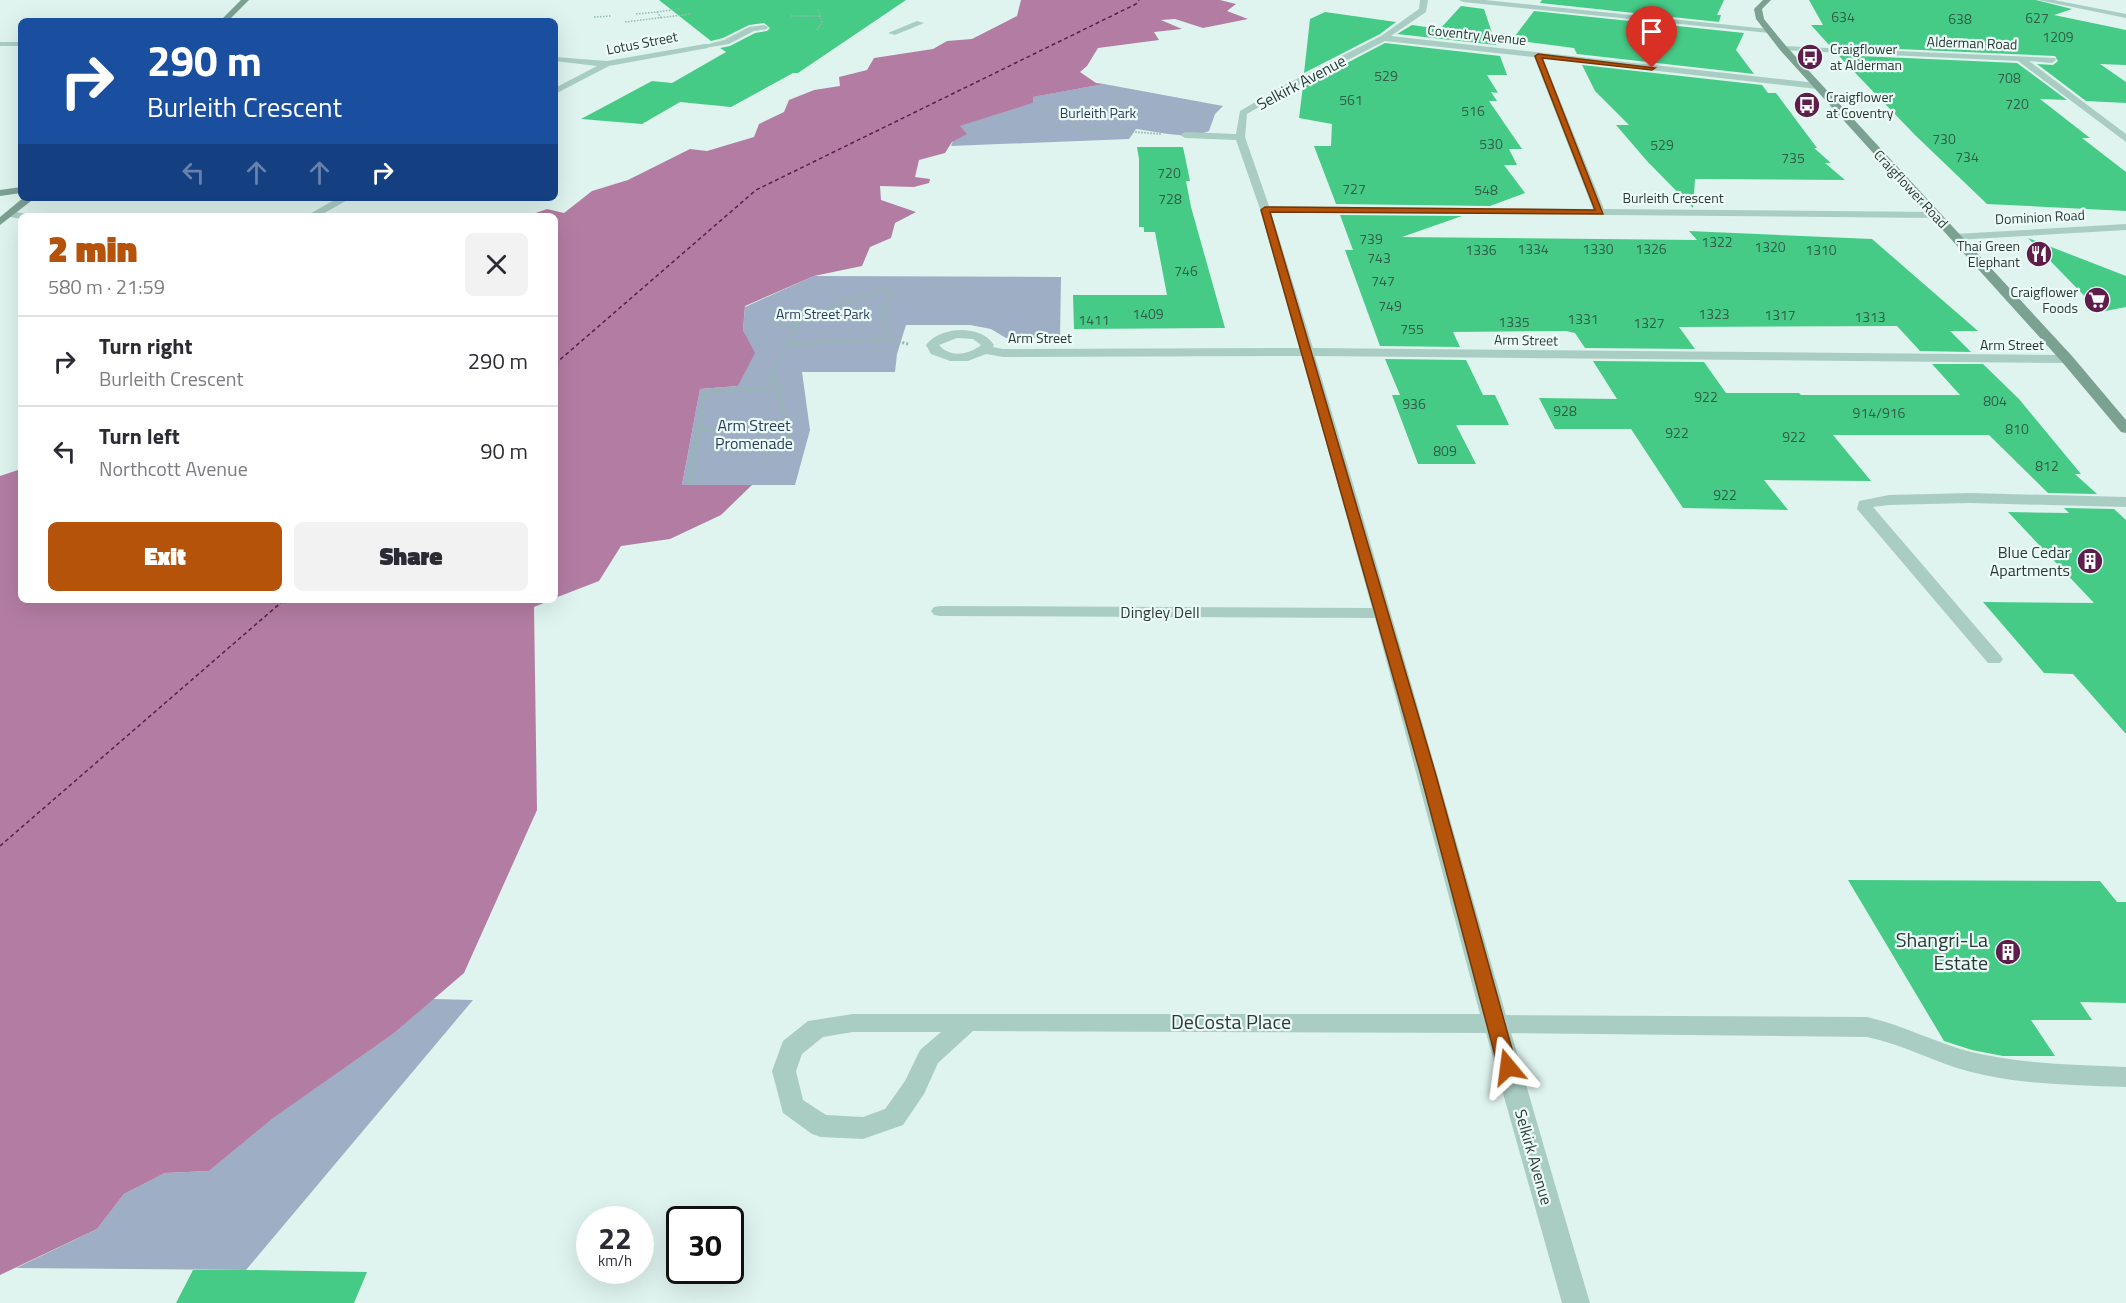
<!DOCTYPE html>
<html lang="en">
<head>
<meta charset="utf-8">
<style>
  :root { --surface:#fff; --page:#f2f2f3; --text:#2b2b33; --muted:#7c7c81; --line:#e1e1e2; --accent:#b45309 }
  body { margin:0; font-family:"Titillium Web",sans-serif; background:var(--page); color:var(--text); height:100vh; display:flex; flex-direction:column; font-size:22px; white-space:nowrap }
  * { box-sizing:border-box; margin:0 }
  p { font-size:20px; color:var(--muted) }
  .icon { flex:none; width:33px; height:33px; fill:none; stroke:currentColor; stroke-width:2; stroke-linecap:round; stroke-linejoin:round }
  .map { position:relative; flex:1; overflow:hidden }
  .drawer { position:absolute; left:18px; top:213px; width:540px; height:390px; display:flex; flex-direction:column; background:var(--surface); border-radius:9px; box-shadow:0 6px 24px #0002 }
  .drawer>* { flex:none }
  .guide { position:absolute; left:18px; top:18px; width:540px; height:183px; border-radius:9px; box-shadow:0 6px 24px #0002; background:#1a4fa0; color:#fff; overflow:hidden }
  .speed { position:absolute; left:576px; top:1206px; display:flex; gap:12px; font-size:30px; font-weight:700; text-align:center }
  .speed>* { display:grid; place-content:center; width:78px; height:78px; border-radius:50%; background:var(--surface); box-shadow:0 6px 24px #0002; line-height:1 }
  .speed small { font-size:15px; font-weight:400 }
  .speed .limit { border:3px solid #111; border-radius:9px; background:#fff; color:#111 }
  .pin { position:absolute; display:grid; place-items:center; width:51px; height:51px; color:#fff; margin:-62px -26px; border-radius:50% 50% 50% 0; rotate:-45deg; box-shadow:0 0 6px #0007 }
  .pin .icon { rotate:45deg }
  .me { position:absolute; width:66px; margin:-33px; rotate:344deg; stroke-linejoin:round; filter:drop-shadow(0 0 4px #0008) }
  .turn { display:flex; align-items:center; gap:21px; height:126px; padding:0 30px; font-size:27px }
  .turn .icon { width:78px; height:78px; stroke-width:2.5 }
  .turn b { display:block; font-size:42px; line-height:51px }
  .lanes { display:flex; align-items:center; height:57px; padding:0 30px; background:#0003; justify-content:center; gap:30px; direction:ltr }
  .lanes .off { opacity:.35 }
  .round { display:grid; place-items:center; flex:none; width:63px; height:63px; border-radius:9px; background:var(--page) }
  .overview { display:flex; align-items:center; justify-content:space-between; height:102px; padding:0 30px }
  h1 { font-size:36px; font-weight:800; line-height:45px; color:var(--accent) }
  .button { display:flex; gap:12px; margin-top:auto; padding:12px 30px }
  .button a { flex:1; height:69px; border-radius:9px; background:var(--accent); color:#fff; font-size:24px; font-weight:800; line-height:69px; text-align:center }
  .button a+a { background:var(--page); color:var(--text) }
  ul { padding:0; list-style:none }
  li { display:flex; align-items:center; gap:18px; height:90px; padding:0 30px; border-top:2px solid var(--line) }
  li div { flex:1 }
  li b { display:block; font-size:22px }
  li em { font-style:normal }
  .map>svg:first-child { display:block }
</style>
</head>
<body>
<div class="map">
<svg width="2126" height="1303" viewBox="0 0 2126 1303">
  <rect width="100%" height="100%" fill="#dff4ef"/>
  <path fill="#9eaec4" d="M1104,84L1223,106L1215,114L1209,131C1189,140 1158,132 1136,129L1129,139L951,146L959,126L1032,103V97Z
    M814,276L1061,277L1060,338H1006L991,329L970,325H906L897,354L895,372H802L810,430L795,485H682L700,389L738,386L754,353L743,330L745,307Z
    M433,999L473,1000L246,1270L16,1268L97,1229L124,1194L165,1173L209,1171L272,1118L393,1034Z"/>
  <path fill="#b37da3" d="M1021,0H1220L1236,4L1227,11L1248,19L1203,28L1175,19L1161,20L1182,29L1154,32L1159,40L1098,48L1087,66L1080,72L1096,83L1104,84L1033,97V103L960,126L967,134L952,142L945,153L919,160L915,177L930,179L929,183L914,187L880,186L881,200L916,212L895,223L891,238L870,247L862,266L814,276L745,306L743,330L755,353L738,386L700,389L682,485H752L721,515L670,539L621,546L599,581L555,598V216H527L547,209L564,213L592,191L628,180L690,149L707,151L754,137L759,124L784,112L789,100L814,90L840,86L839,77L867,70L874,58L933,49L947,41L972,39L1017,16Z
    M21,469V600H551L534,607L537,810L464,973L393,1034L273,1118L209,1171L165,1173L124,1194L97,1229L0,1275V476Z"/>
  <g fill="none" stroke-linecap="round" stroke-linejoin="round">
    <path stroke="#5e1d4a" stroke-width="1.5" stroke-dasharray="4 3" stroke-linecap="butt" d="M555,364L756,190L1136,4L1139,0
      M0,846L284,600"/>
  </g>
  <path fill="#46cb87" d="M659,0H906L798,73H793L731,107L680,102L642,124L581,119L652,81L672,83L726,52L720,48L730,46L755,33L767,31L770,28L764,23L749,25L723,38L711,41Z
    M1542,0H1724L1717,15H1721L1719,22L1540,3Z
    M1809,0H2036L2072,9L2054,15L2126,30V65L2100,64L2126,82V103L2086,101L2037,64L2053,65L2058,61L2055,56L1830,46L1811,25H1823Z
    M1461,6L1484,9L1496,45L1397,34L1412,25L1440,29Z
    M1534,11L1744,33L1736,50L1754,74L1577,54L1574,48L1512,40Z
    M1325,12L1396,22L1380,34L1304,73L1310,19Z
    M1385,43L1500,56L1507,75H1487L1498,93L1491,92L1497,101H1489L1522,149H1509L1517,165H1504L1525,193L1490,206L1336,204L1314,146H1331L1332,124L1299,118L1303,86Z
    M1838,55L2017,63L2067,100L2040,99L2090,138H2082L2126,172V211L1987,204L1915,135Z
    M1582,65L1762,85L1768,93H1776L1817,148H1814L1831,163H1825L1845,180L1695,179L1693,208L1647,161L1616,125H1629L1595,91Z
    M1137,147H1183L1190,181H1186L1191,207L1225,328L1074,329L1073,295H1167L1155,232H1144V227H1139V159Z
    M1340,215L1462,216L1402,237L1697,240L1689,231L1872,239L1978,331H1950L1971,352L1920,351L1897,326L1679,327L1695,349L1585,348L1575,333L1566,331L1453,332L1460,347L1380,346L1345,250H1353Z
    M2028,238L2126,276V307L2100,312Z
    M1385,359L1466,360L1483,395H1495L1509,425H1456L1476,464H1418L1392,395H1400Z
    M1593,361L1704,362L1726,393H1799L1801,395H1960L1932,364H1983L2019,399L2081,474H2075L2097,494L2048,493L1989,435H1833L1871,481L1764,480L1788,510L1683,508L1631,429H1555L1539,398L1617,399Z
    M2064,508L2114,509L2126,520V734L2073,674L2044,673L1983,602L2094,603L2008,512L2069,513Z
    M1848,880L2100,881L2117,902H2126V1003L2080,1002L2092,1020H2031L2055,1056H2003L1972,1050L1944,1041Z
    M193,1270H247L367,1272L354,1303H176Z"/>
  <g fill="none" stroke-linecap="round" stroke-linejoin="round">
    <path stroke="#94b9ad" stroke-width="1.5" stroke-dasharray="1.5 1.5" stroke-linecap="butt" d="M657,12L680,9
      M636,14L657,12L662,19
      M791,16H820
      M594,17L611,16
      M625,22L691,14
      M817,30L822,22L818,8
      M1044,108L1065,115"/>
    <path stroke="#94b9ad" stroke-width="2" stroke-dasharray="1.5 1.5" stroke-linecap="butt" d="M1061,114L1073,118L1075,125L1082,128L1161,134"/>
    <path stroke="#94b9ad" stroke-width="3" stroke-dasharray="2 2" stroke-linecap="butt" d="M773,324L798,325
      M789,344L889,339
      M699,430L753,429L764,439
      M697,439L705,392L767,389L774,375
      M788,439L790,436L773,368C784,352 792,328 806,316L882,290H888L893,294L881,311L889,339L908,344"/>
    <path stroke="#94b9ad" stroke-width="4" stroke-dasharray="3 3" stroke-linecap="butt" d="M763,438L768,453L784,448L789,438
      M690,483L697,438"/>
    <path fill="#aacdc3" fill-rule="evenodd" d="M917,21L924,23L895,35L888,33Z
      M764,25L768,27L767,29L754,31L729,44L705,48L701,46L724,40L749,27Z
      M1970,493L2126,497V507L1970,503L1889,505L1873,507L2000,655L2003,659L2000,663H1988L1857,509L1859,501L1889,495Z
      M1495,1015L1867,1017C1903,1025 1936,1043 1971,1052C2022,1064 2074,1065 2126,1067V1087C2074,1085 2021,1085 1971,1072C1935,1063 1903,1044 1867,1037L1495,1033L1486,1031L1483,1024L1486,1017Z"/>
    <path fill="#aacdc3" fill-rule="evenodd" d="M1420,0H1428L1426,12L1391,36L1817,83L1821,86L1817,89L1543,58L1604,209L1936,212L1941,215L1936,218L1271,212L1313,348L2067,355L2074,359L2067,363L1315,356C1410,671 1496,988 1590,1303H1562L1486,1033L973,1031L938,1063L924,1094L903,1125L863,1139L821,1137L812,1134L783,1113L772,1071L783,1041L808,1021L853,1014H1480L1375,618L940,616L934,615L931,611L934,607L940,606L1372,608L1302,356L1003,357L986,354L968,361H950L931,354L926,345C940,326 981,324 994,345L993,347L1003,349L1300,348L1260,209L1236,140L1185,138L1180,135L1185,132L1236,134L1240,111L1279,88L1381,36L1419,9ZM1385,41L1534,57L1593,209L1269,206L1245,137L1247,114L1285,92ZM957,338L973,339L981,345C969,355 950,358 939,345ZM853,1032H941L920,1050L905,1081L885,1109L863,1117L826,1115L803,1100L796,1071L802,1054L823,1037Z
      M1459,0H1485L1769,29L1773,31L1769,33L1463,2Z
      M2038,0H2054L2126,14V18Z
      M0,42H21V46H0Z
      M705,44H708V48L609,66L555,94V88L597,66L555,61V57L607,61Z
      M1783,46L2055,58L2056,60L2052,63L2029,61L2126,134V142L2018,61L1780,50L1779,48Z
      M338,198H351L319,216H306Z
      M10,211L28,214L29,216H21V219L6,216L5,214Z
      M2126,224V230L1955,240L1949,237L1955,234Z"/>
    <path fill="#7ba192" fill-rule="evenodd" d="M241,0H249L228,21H220Z
      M1763,0H1771L1762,9L1764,19L1786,46L2072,356L2126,420V433L2121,432L2062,362L1780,50L1756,19L1754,9Z
      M21,187V193L0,196V190Z
      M23,198H35L0,225V217Z"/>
  </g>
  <path fill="#b45309" stroke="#753606" stroke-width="1.5" d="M1538,54L1655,68L1652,70L1542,58L1603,214L1270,212L1435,772L1517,1067L1514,1072L1508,1075L1501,1072L1498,1067L1420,772L1261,210L1265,207L1595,210L1535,56Z"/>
  <defs>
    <g id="bus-disc" transform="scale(1.35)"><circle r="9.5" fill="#5e1d4a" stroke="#ecfbf8"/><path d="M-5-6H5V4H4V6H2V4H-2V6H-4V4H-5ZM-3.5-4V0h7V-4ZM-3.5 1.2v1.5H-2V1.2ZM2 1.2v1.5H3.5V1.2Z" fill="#fff"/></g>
    <g id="restaurant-disc" transform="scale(1.35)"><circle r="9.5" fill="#5e1d4a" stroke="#ecfbf8"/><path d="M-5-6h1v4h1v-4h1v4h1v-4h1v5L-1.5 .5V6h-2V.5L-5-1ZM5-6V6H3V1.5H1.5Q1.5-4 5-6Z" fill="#fff"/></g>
    <g id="supermarket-disc" transform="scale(1.35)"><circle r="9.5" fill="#5e1d4a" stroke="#ecfbf8"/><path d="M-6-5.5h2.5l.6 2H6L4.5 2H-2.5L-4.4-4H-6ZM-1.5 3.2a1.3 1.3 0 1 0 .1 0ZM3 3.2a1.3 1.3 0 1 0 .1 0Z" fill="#fff"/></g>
    <g id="building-disc" transform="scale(1.35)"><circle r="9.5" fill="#5e1d4a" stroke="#ecfbf8"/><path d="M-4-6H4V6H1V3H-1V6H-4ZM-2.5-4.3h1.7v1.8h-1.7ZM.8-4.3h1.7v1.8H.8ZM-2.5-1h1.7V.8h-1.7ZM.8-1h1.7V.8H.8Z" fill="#fff"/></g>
  </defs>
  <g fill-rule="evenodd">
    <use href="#bus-disc" x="1810" y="57"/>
    <use href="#bus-disc" x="1807" y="105"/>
    <use href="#restaurant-disc" x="2039" y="254"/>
    <use href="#supermarket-disc" x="2097" y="300"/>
    <use href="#building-disc" x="2090" y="561"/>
    <use href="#building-disc" x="2008" y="952"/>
  </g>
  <g text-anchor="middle" stroke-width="4.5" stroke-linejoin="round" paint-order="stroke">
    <g font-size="14" fill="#315e48">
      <text x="1843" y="22">634</text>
      <text x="2037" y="23">627</text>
      <text x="1960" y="24">638</text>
      <text x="2058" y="42">1209</text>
      <text x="1386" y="81">529</text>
      <text x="2009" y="83">708</text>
      <text x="1351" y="105">561</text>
      <text x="2017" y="109">720</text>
      <text x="1473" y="116">516</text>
      <text x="1944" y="144">730</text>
      <text x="1491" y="149">530</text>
      <text x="1662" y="150">529</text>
      <text x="1967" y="162">734</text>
      <text x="1793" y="163">735</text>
      <text x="1169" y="178">720</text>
      <text x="1354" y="194">727</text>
      <text x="1486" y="195">548</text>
      <text x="1170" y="204">728</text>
      <text x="1371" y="244">739</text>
      <text x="1717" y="247">1322</text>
      <text x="1770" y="252">1320</text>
      <text x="1533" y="254">1334</text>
      <text x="1598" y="254">1330</text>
      <text x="1651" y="254">1326</text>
      <text x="1481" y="255">1336</text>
      <text x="1821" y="255">1310</text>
      <text x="1379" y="263">743</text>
      <text x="1186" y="276">746</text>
      <text x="1383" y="286">747</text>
      <text x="1390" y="311">749</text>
      <text x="1148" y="319">1409</text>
      <text x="1714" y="319">1323</text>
      <text x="1780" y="320">1317</text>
      <text x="1870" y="322">1313</text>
      <text x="1583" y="324">1331</text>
      <text x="1094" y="325">1411</text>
      <text x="1514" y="327">1335</text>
      <text x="1649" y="328">1327</text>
      <text x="1412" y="334">755</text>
      <text x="1706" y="402">922</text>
      <text x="1995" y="406">804</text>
      <text x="1414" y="409">936</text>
      <text x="1565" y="416">928</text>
      <text x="1879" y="418">914/916</text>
      <text x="2017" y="434">810</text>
      <text x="1677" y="438">922</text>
      <text x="1794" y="442">922</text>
      <text x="1445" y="456">809</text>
      <text x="2047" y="471">812</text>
      <text x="1725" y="500">922</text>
    </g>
    <g font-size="14" fill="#2a3a33" stroke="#ecfbf8">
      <text transform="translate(1477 35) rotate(6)" y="5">Coventry Avenue</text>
      <text transform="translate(642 43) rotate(-11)" y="5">Lotus Street</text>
      <text transform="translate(1972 43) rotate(2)" y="5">Alderman Road</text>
      <text transform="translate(1911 189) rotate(47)" y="5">Craigflower Road</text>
      <text x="1673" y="203">Burleith Crescent</text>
      <text transform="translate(2040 217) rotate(-3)" y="5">Dominion Road</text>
      <text x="1040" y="343">Arm Street</text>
      <text transform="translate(1526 340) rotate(1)" y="5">Arm Street</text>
      <text x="2012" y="350">Arm Street</text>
    </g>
    <g font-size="14" fill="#2a3a33" stroke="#ecfbf8" text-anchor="start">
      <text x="1830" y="54">Craigflower<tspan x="1830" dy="16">at Alderman</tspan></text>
      <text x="1826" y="102">Craigflower<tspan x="1826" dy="16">at Coventry</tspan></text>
      <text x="2020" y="251" text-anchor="end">Thai Green<tspan x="2020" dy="16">Elephant</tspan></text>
      <text x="2078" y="297" text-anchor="end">Craigflower<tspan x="2078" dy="16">Foods</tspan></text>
    </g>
    <g font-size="14" fill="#2c3e5a" stroke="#ecfbf8">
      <text x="1098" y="118">Burleith Park</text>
      <text x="823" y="319">Arm Street Park</text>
    </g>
    <g font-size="16" fill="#2a3a33" stroke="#ecfbf8">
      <text transform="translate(1301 82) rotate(-28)" y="6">Selkirk Avenue</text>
      <text x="1160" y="618">Dingley Dell</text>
      <text transform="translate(1534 1157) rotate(74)" y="6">Selkirk Avenue</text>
    </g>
    <g font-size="16" fill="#2c3e5a" stroke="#ecfbf8">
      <text x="754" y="431">Arm Street<tspan x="754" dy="18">Promenade</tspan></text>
    </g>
    <g font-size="16" fill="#2a3a33" stroke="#ecfbf8" text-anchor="end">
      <text x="2070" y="558">Blue Cedar<tspan x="2070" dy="18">Apartments</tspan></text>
    </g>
    <g font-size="20" fill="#2a3a33" stroke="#ecfbf8" text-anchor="end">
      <text x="1988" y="947">Shangri-La<tspan x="1988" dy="23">Estate</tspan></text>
    </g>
    <g font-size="20" fill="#2a3a33" stroke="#ecfbf8">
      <text x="1231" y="1029">DeCosta Place</text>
    </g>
  </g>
</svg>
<div class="speed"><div>22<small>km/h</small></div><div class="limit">30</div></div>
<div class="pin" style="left:1652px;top:68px;background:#d93025"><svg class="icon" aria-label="arrive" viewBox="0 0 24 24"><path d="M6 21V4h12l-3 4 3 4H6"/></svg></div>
<svg class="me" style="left:1508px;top:1067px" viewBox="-20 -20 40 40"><path d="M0-17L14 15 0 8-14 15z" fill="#b45309" stroke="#fff" stroke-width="4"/></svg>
<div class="guide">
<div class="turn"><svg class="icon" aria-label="right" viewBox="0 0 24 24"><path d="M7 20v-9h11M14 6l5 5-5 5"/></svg><div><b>290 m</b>Burleith Crescent</div></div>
<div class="lanes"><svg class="icon off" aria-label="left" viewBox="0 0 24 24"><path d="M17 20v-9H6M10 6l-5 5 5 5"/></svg><svg class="icon off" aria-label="ahead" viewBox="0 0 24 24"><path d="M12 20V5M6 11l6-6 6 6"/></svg><svg class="icon off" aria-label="ahead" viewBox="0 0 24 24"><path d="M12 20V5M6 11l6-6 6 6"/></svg><svg class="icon" aria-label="right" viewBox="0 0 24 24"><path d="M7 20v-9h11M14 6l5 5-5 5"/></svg></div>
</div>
<section class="drawer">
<div class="overview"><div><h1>2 min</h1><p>580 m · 21:59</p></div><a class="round"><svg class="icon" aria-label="close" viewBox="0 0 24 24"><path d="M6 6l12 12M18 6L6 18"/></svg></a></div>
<ul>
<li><svg class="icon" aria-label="right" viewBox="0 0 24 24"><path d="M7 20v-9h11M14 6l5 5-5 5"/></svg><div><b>Turn right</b><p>Burleith Crescent</p></div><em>290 m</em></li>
<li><svg class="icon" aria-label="left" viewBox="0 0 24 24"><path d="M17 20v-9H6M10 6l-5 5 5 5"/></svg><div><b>Turn left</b><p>Northcott Avenue</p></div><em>90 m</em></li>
</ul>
<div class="button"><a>Exit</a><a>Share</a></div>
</section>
</div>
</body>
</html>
